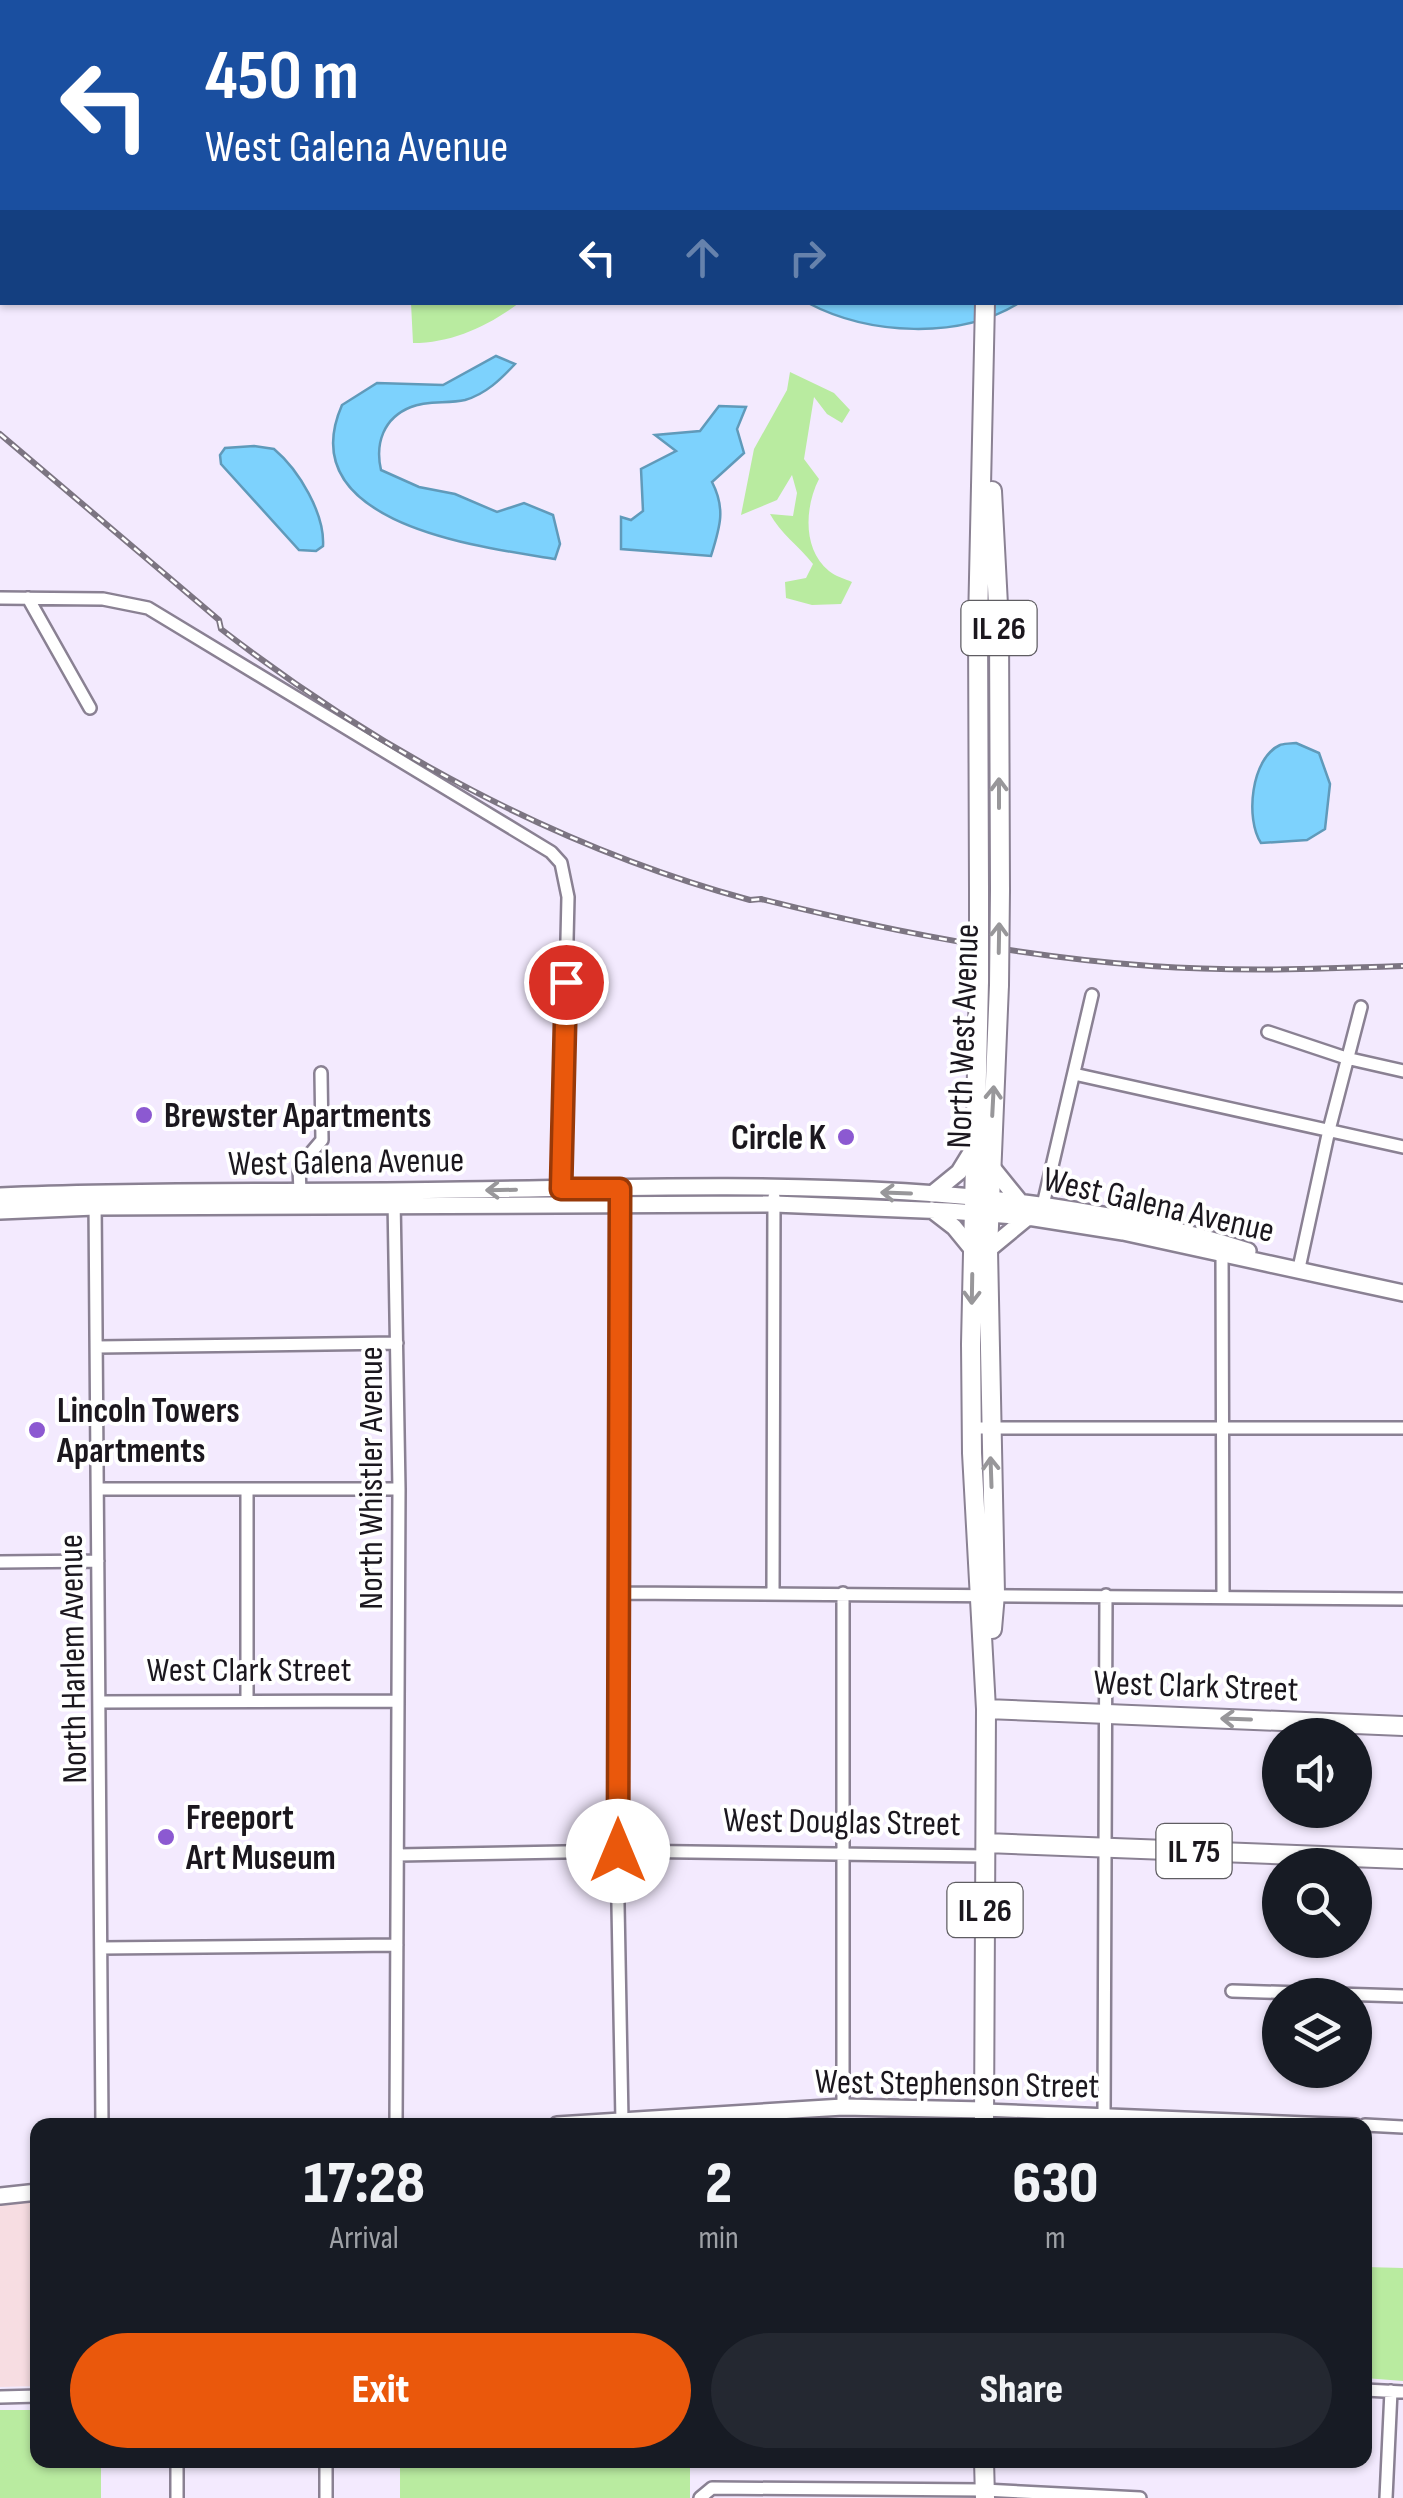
<!DOCTYPE html>
<html lang="en">
<head>
<meta charset="utf-8">
<style>
  :root { --surface:#171b24; --page:#242831; --text:#f1f3f6; --muted:#9ea1a6; --accent:#ea580c }
  body { margin:0; font-family:"Sofia Sans Condensed",sans-serif; background:var(--page); color:var(--text); height:100vh; display:flex; flex-direction:column; font-size:38px; white-space:nowrap }
  * { box-sizing:border-box; margin:0 }
  p { font-size:32px; color:var(--muted) }
  .icon { flex:none; width:55px; height:55px; fill:none; stroke:currentColor; stroke-width:2; stroke-linecap:round; stroke-linejoin:round }
  .map { position:relative; flex:1; overflow:hidden }
  .side { position:absolute; left:30px; top:2118px; width:1342px; height:350px; display:flex; flex-direction:column; background:var(--surface); border-radius:20px; box-shadow:0 2px 8px #0004 }
  .side>* { flex:none }
  .hud { position:absolute; left:0px; top:0px; width:1405px; height:305px; box-shadow:0 2px 8px #0004; background:#1a4fa0; color:#fff; overflow:hidden }
  .controls { position:absolute; left:1262px; top:1718px; display:grid; gap:20px }
  .controls a { display:grid; place-items:center; width:110px; height:110px; border-radius:50%; background:var(--surface); box-shadow:0 2px 8px #0004; font-size:50px }
  .pin { position:absolute; display:grid; place-items:center; width:85px; height:85px; color:#fff; margin:-42px; border:5px solid #fff; border-radius:50%; box-shadow:0 2px 10px #0007 }
  .me { position:absolute; width:110px; margin:-55px; rotate:0deg; stroke-linejoin:round; filter:drop-shadow(0 0 8px #0008) }
  .turn { display:flex; align-items:center; gap:35px; height:210px; padding:0 40px; font-size:45px }
  .turn .icon { width:130px; height:130px; stroke-width:2.5 }
  .turn b { display:block; font-size:70px; line-height:85px }
  .lanes { display:flex; align-items:center; height:95px; padding:0 40px; background:#0003; justify-content:center; gap:50px; direction:ltr }
  .lanes .off { opacity:.35 }
  .eta { display:flex; justify-content:space-evenly; align-items:center; height:170px; text-align:center }
  .eta b { font-size:60px; font-weight:800; line-height:70px }
  .button { display:flex; gap:20px; margin-top:auto; padding:20px 40px }
  .button a { flex:1; height:115px; border-radius:60px; background:var(--accent); color:#fff; font-size:40px; font-weight:800; line-height:115px; text-align:center }
  .button a+a { background:var(--page); color:var(--text) }
  .map>svg:first-child { display:block }
</style>
</head>
<body>
<div class="map">
<svg width="1403" height="2498" viewBox="0 0 1403 2498">
  <rect width="100%" height="100%" fill="#f3eafe"/>
  <path fill="#f7dde2" d="M37,2199V2386L0,2387V2203Z"/>
  <path fill="#b9eba0" d="M411,303H519C488,326 452,343 413,343Z
    M790,372L834,393L850,410L842,423L827,414L814,397L804,459L819,479C805,506 802,549 829,571C835,576 845,579 852,582L841,604L812,605L786,598L785,582L806,578L813,564C799,546 780,533 770,514L793,516L797,493L792,475L777,500L741,515L754,449L787,390Z
    M1365,2267L1403,2268V2381L1365,2378Z
    M0,2410H37L38,2460H101V2498H0Z
    M400,2460H690V2498H400Z"/>
  <path fill="#7dd2fd" stroke="#609aba" stroke-width="2.5" d="M808,303H1019C959,340 869,335 808,303Z
    M496,356L515,364C501,379 486,394 465,400C448,404 427,400 411,407C383,418 375,444 381,470L419,487L455,494L497,512L524,503L553,515L560,544L555,559C480,547 290,524 342,405L377,383L443,385Z
    M719,406L746,407L737,429L744,453L712,482C726,509 720,527 711,556L621,549V517L631,520L643,511L641,469L676,451L655,435L700,431Z
    M254,446L274,449C299,470 325,514 323,546L316,551L299,550L221,464L220,455L225,448Z
    M1296,743L1319,753L1330,784L1325,829L1307,840L1261,843C1245,819 1251,758 1280,745C1282,744 1294,743 1296,743Z"/>
  <g fill="none" stroke-linecap="round" stroke-linejoin="round">
    <g stroke="#8a8193" stroke-width="16">
      <path id="street" d="M0,598L103,599L148,608L551,852L561,863L568,897L561,1195
        M28,598L90,708
        M1268,1032L1346,1058L1403,1071
        M1074,1074L1403,1147
        M620,1189L617,1851L622,2121
        M300,1192L299,1167L322,1140L321,1073
        M95,1199L102,2125
        M394,1199L399,1489L396,2125
        M1043,1205L1092,995
        M1222,1246L1223,1597
        M1299,1268L1329,1130L1361,1007
        M97,1347L397,1343
        M972,1428H1403
        M98,1489H399
        M247,1490V1699
        M0,1562L98,1561
        M773,1592L774,1197
        M619,1593L1403,1599
        M843,1593V2107
        M100,1702L398,1701
        M398,1855L617,1851L985,1856
        M101,1948L397,1945
        M1232,1991L1403,1996
        M984,2110L1356,2125
        M1104,2116L1106,1595
        M1365,2125L1403,2127
        M1365,2390L1403,2392
        M0,2397L38,2396
        M177,2498V2460
        M326,2498V2460
        M700,2498L712,2488L984,2490L1140,2498
        M1386,2498L1391,2391"/>
    </g>
    <g stroke="#8a8193" stroke-width="20">
      <path id="secondary" d="M991,1166L1021,1203
        M932,1194L959,1172L975,1146
        M0,1196C153,1189 307,1193 461,1190C718,1187 1001,1171 1248,1251
        M932,1210L954,1227L972,1249
        M0,1211L95,1207L774,1204L948,1211L1028,1217L1123,1232L1403,1293
        M988,1250L1028,1217
        M557,2125L843,2107L984,2110
        M0,2196L38,2192"/>
    </g>
    <g stroke="#8a8193" stroke-width="22">
      <path id="primary" d="M985,2V0
        M992,491L999,624L1000,890
        M979,888L978,624L985,302
        M979,981L971,1344L972,1453L986,1709L984,2125
        M992,1629L995,1594L988,1250L999,985
        M986,1709L1403,1726
        M986,1843L1403,1859
        M984,2460L985,2498"/>
    </g>
    <use href="#street" stroke="#fff" stroke-width="11"/>
    <use href="#secondary" stroke="#fff" stroke-width="15"/>
    <use href="#primary" stroke="#fff" stroke-width="18"/>
    <g stroke="#7c7582" stroke-width="6">
      <path id="rail" d="M0,434L219,620L221,629C377,750 559,848 750,900L761,899C889,931 1020,957 1151,966C1236,972 1319,969 1403,966"/>
    </g>
    <use href="#rail" stroke="#fff" stroke-width="2.5" stroke-dasharray="8" stroke-linecap="butt"/>
    <g stroke="#8a8193" stroke-width="22" stroke-linecap="butt">
      <path id="primary-bridge" d="M979,888V981
        M999,985L1000,890"/>
    </g>
    <use href="#primary-bridge" stroke="#fff" stroke-width="18"/>
  </g>
  <defs><path id="oneway-shaft" d="M-6 0H5M1.5-3L5.5 0L1.5 3" fill="none" stroke-width="1.6" stroke-linecap="round" stroke-linejoin="round" transform="scale(2.5)"/></defs>
  <g stroke="#98979a">
    <use href="#oneway-shaft" transform="translate(999 793) rotate(-90)"/>
    <use href="#oneway-shaft" transform="translate(999 938) rotate(-89)"/>
    <use href="#oneway-shaft" transform="translate(993 1101) rotate(-87)"/>
    <use href="#oneway-shaft" transform="translate(501 1190) rotate(179)"/>
    <use href="#oneway-shaft" transform="translate(896 1193) rotate(-178)"/>
    <use href="#oneway-shaft" transform="translate(972 1289) rotate(91)"/>
    <use href="#oneway-shaft" transform="translate(991 1472) rotate(-92)"/>
    <use href="#oneway-shaft" transform="translate(1236 1719) rotate(-178)"/>
  </g>
  <g fill="none" stroke-linecap="round" stroke-linejoin="round">
    <g stroke="#983908" stroke-width="25">
      <path id="route" d="M566,982L561,1189H620L618,1851"/>
    </g>
    <use href="#route" stroke="#ea580c" stroke-width="18"/>
  </g>
  <g fill="#8c59d1" stroke="#fff" stroke-width="4">
    <circle cx="144" cy="1115" r="10"/>
    <circle cx="846" cy="1137" r="10"/>
    <circle cx="37" cy="1430" r="10"/>
    <circle cx="166" cy="1837" r="10"/>
  </g>
  <g text-anchor="middle" stroke-width="8" stroke-linejoin="round" paint-order="stroke">
    <g fill="#fff" stroke="#5f5d62" stroke-width="2.5">
      <rect x="961.5" y="601" width="75" height="54" rx="8"/>
      <rect x="1156.5" y="1824" width="75" height="54" rx="8"/>
      <rect x="947.5" y="1883" width="75" height="54" rx="8"/>
    </g>
    <g font-size="32" font-weight="bold" fill="#1b171e">
      <text x="999" y="639">IL 26</text>
      <text x="1194" y="1862">IL 75</text>
      <text x="985" y="1921">IL 26</text>
    </g>
    <g font-size="35" fill="#1b171e" stroke="#fff">
      <text transform="translate(962 1036) rotate(-88)" y="12">North West Avenue</text>
      <text transform="translate(346 1161) rotate(-1)" y="12">West Galena Avenue</text>
      <text transform="translate(1159 1204) rotate(13)" y="12">West Galena Avenue</text>
      <text transform="translate(370 1478) rotate(-90)" y="12">North Whistler Avenue</text>
      <text transform="translate(72 1659) rotate(-91)" y="12">North Harlem Avenue</text>
      <text x="249" y="1681">West Clark Street</text>
      <text transform="translate(1196 1685) rotate(2)" y="12">West Clark Street</text>
      <text transform="translate(842 1821) rotate(1)" y="12">West Douglas Street</text>
      <text transform="translate(957 2083) rotate(1)" y="12">West Stephenson Street</text>
    </g>
    <g font-size="35" font-weight="bold" fill="#1b171e" stroke="#fff" text-anchor="start">
      <text x="164" y="1127">Brewster Apartments</text>
      <text x="826" y="1149" text-anchor="end">Circle K</text>
      <text x="57" y="1422">Lincoln Towers<tspan x="57" dy="40">Apartments</tspan></text>
      <text x="186" y="1829">Freeport<tspan x="186" dy="40">Art Museum</tspan></text>
    </g>
  </g>
</svg>
<div class="controls">
<a><svg class="icon" aria-label="sound" viewBox="0 0 24 24"><path d="M4 9h4l5-4v14l-5-4H4zM17 9q2 3 0 6"/></svg></a>
<a><svg class="icon" aria-label="search" viewBox="0 0 24 24"><circle cx="10" cy="10" r="6"/><path d="M15 15l6 6"/></svg></a>
<a><svg class="icon" aria-label="layers" viewBox="0 0 24 24"><path d="M12 4l9 5-9 5-9-5zM3 14l9 5 9-5"/></svg></a>
</div>
<div class="pin" style="left:566px;top:982px;background:#d93025"><svg class="icon" aria-label="arrive" viewBox="0 0 24 24"><path d="M6 21V4h12l-3 4 3 4H6"/></svg></div>
<svg class="me" style="left:618px;top:1851px" viewBox="-20 -20 40 40"><circle r="19" fill="#fff"/><path d="M0-13L10 11 0 6-10 11z" fill="#ea580c"/></svg>
<div class="hud">
<div class="turn"><svg class="icon" aria-label="left" viewBox="0 0 24 24"><path d="M17 20v-9H6M10 6l-5 5 5 5"/></svg><div><b>450 m</b>West Galena Avenue</div></div>
<div class="lanes"><svg class="icon" aria-label="left" viewBox="0 0 24 24"><path d="M17 20v-9H6M10 6l-5 5 5 5"/></svg><svg class="icon off" aria-label="ahead" viewBox="0 0 24 24"><path d="M12 20V5M6 11l6-6 6 6"/></svg><svg class="icon off" aria-label="right" viewBox="0 0 24 24"><path d="M7 20v-9h11M14 6l5 5-5 5"/></svg></div>
</div>
<section class="side">
<div class="eta">
<div><b>17:28</b><p>Arrival</p></div>
<div><b>2</b><p>min</p></div>
<div><b>630</b><p>m</p></div>
</div>
<div class="button"><a>Exit</a><a>Share</a></div>
</section>
</div>
</body>
</html>
